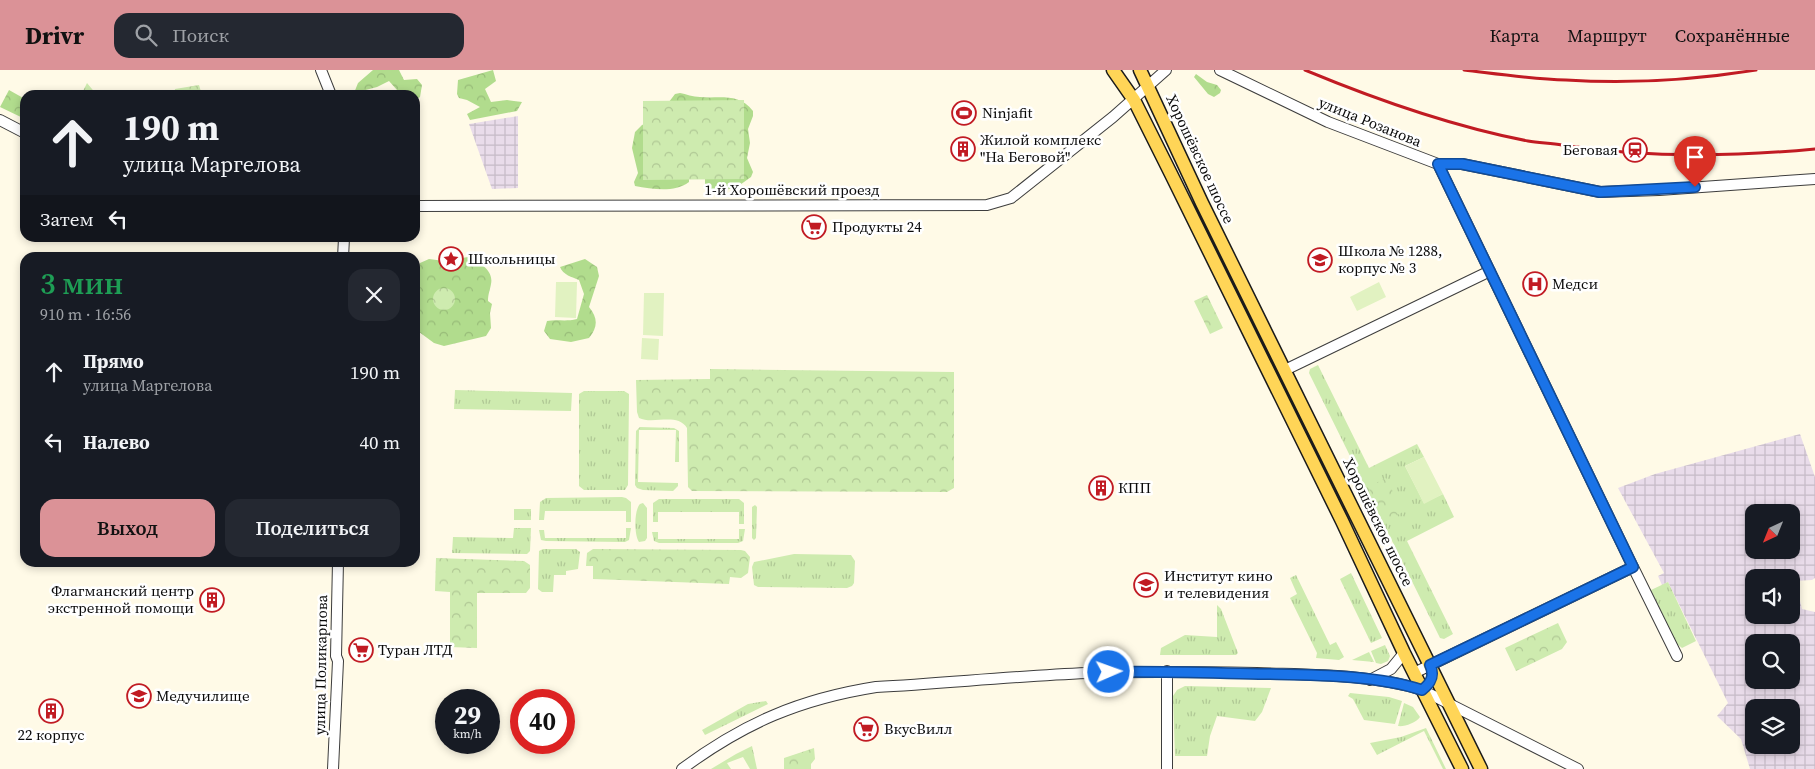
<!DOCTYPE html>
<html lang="ru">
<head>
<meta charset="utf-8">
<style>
  :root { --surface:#171b24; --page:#242831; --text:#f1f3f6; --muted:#9ea1a6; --accent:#db9297 }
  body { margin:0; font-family:"Source Serif 4",serif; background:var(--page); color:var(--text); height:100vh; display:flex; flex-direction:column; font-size:19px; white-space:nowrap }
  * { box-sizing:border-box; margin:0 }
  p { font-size:16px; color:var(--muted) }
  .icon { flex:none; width:28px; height:28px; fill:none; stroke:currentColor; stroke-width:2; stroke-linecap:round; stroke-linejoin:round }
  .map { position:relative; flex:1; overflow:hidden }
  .side { position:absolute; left:20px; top:182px; width:400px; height:315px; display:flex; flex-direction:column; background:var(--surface); border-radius:15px; box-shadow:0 2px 8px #0003 }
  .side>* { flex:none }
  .banner { position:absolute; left:20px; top:20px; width:400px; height:152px; border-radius:15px; box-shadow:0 2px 8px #0003; background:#171b24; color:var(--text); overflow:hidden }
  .needle { width:32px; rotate:223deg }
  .fabs { position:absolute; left:1745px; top:434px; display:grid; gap:10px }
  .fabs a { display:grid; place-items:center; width:55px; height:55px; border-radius:10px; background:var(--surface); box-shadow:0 2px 8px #0003; font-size:25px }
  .speed { position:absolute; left:435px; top:619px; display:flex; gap:10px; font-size:25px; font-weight:700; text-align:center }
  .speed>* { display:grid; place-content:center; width:65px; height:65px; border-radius:50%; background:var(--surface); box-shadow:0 2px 8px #0003; line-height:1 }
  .speed small { font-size:12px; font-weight:400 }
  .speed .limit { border:8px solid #d22; background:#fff; color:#111 }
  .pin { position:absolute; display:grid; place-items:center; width:42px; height:42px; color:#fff; margin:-51px -21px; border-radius:50% 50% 50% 0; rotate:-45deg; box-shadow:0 0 5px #0007 }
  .pin .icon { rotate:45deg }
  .me { position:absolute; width:55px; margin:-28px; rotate:88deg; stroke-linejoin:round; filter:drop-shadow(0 0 4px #0008) }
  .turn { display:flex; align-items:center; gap:18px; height:105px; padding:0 20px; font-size:22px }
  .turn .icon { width:65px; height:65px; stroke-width:2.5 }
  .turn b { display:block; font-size:35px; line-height:42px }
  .then { display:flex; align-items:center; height:48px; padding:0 20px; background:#0003; gap:10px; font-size:19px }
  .round { display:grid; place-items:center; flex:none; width:52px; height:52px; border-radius:15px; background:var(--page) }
  .overview { display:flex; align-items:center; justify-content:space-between; height:85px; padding:0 20px }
  h1 { font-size:30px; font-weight:600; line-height:38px; color:#1e9e55 }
  .button { display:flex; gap:10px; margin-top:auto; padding:10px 20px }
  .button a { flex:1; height:58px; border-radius:15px; background:var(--accent); color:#111; font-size:20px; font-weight:600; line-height:58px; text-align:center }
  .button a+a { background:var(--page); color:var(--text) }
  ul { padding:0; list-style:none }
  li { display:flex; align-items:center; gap:15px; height:70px; padding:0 20px }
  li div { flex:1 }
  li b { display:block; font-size:19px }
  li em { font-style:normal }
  header { display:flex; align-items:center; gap:30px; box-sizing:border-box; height:70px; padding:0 25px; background:var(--accent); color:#111 }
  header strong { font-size:24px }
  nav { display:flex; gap:28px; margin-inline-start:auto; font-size:18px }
  .search { width:350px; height:45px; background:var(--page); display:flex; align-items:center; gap:12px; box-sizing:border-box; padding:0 18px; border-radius:15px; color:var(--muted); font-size:19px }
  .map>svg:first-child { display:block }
</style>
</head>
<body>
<header>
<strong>Drivr</strong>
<div class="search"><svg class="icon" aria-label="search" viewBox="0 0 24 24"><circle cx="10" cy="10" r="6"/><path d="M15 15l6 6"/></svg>Поиск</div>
<nav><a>Карта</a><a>Маршрут</a><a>Сохранённые</a></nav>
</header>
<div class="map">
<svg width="1815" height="699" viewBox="0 0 1815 699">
  <defs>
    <pattern id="industrial-grid" width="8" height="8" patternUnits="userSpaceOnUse" patternTransform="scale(1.25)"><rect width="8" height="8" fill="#e9dcea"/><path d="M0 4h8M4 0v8" fill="none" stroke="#c6bbc7"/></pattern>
    <pattern id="grass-tufts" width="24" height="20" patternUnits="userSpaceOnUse" patternTransform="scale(1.25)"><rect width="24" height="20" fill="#ceebaf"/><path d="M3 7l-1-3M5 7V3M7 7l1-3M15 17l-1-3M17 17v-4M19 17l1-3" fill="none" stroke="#b0c895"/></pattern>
    <pattern id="forest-crowns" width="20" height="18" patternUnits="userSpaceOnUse" patternTransform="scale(1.25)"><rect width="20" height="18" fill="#b1dc8d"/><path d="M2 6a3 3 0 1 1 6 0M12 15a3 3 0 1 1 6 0" fill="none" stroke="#97bb78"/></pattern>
    <pattern id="park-crowns" width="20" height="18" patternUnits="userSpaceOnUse" patternTransform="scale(1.25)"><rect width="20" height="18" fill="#ceebaf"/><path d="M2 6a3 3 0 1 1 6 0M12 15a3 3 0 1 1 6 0" fill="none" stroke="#b0c895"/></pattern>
  </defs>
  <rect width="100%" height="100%" fill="#fffae7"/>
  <path fill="url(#industrial-grid)" fill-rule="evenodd" d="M518,46V118L492,119L469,54Z
    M1800,364L1815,407V508L1812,510L1795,511L1802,539L1815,542V699H1750L1741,669L1717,646L1728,633L1668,512L1662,515L1658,506L1664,503L1618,418L1655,404ZM1754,442H1791V480H1754ZM1754,508H1791V545H1754ZM1754,572H1791V610H1754ZM1754,638H1791V675H1754Z"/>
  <path fill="url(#grass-tufts)" d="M87,13L97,25H81Z
    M1318,295L1369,398L1417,374L1424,387L1405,396L1424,433L1443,424L1454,447L1407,471L1453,564L1444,569L1440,568L1309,303L1310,299Z
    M455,320L572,323L571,341L454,339Z
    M584,321H624L629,324L628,415L625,420H584L579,416V324Z
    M640,357L674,358L679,361V392H675L676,360H639L638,412L678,413V416L673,421L643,420L637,418L635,415L636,361Z
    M622,427L626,428L631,432V452H626V441H545L544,450H539L540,432L546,428Z
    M659,429H739L744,433V454H739V442H658V452H653V433Z
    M643,433L647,438V468L645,471L639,472C634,465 634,440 640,434Z
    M755,435L757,437L756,468L754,470L752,468V437Z
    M514,439H531V450H514Z
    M514,458H531L530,481L527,484L452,483L453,467L513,468Z
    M626,458H631L629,470L625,472L546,471L541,470L539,460H544L545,468H626Z
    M739,459H745L743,471L738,473H659L654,471L652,462H658V469H739Z
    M543,479H576L580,482L578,499L566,501V505H554L553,522H542L538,519L539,481Z
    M794,484L851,485L855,491L854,513L852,516L847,518L758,517L754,515L752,497L754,492Z
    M1351,503L1382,568L1371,573L1340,509Z
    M1296,505L1330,575L1336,572L1344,587L1339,590L1316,588L1317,583L1290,528L1297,524L1290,508Z
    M1668,512L1696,571L1682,578L1677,574L1651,520Z
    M1217,535L1221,539L1238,583L1236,585H1160L1161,578L1185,565L1217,567Z
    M1385,575L1390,586L1388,591L1381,594L1376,593L1371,581Z
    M1369,582L1374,592L1352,590Z
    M1185,616L1271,618L1262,642L1255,651L1217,646L1210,666L1207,686H1175L1173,626L1177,620Z
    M1350,623L1389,627L1402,631L1395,654L1364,650L1353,629L1348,626Z
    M766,631L768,634L705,665L702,660L748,634Z
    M1404,633L1413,637L1420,647C1416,653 1404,657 1398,656Z
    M1426,658L1446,699H1443L1424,661L1377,685L1370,673L1401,667Z
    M752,676L757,699H750L743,687L727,693L731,699H711L736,684Z"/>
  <path fill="url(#forest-crowns)" d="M373,0H399L404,10L417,9L422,15L420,27L415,31V25H396L397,20L389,11L377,17L354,23L358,13Z
    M493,0L496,11L485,19L491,32L507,30L522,32L517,41L470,50L467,44L480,37L467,30L459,28L457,24L458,10Z
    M1196,4L1207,12L1217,15L1221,20L1220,23L1214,27L1208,24L1194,7Z
    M9,20L25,29V49L0,37Z
    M680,23C686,24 693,27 700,27C719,29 738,22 753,41V46L748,59L750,73L747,88L753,102L751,107L737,117L709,124L705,113V102L689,106V112C674,123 653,119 635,116L634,112L638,103L632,78L635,62L642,55L656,49L675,24Z
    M468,187C479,192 494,200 491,214C490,220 488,224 488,231L492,234L490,243L491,258L486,266L444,276L434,273L415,259V220L420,193L429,189L444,191Z
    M585,189L597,197L599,206L589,237C598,248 598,257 589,268L571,272L550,269L544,261L547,251C557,249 565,252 577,249L584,224L579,210C572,207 563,205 560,197Z"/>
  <path fill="url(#park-crowns)" d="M199,15L202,25H174L175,19Z
    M744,30V109L643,110V31Z
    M433 229a11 11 0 1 1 22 0a11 11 0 1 1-22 0Z
    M1207,225L1223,258L1210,264L1194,231Z
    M710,299L954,302V418L947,422L692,421L688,417L687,358C677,342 653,355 639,348L637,342L636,310L710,309Z
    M1386,408L1403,442L1385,451L1368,417Z
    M593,479L741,480L745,481L750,487L748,503L741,508L730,507L729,514L593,509V496H586L587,483Z
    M436,488L524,491L530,495V518L526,523H477V578L450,577V522L435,521Z
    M1558,553L1567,572L1562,579L1516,601L1505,578Z
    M814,678L815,689L811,694V699H784V688Z"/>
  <path fill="#e1f2c1" d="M556,212H577L576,248L555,247Z
    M1379,212L1386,227L1357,241L1350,227Z
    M644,223H664L663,266L643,265Z
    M642,268L659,269L658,290L641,289Z
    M1424,387L1443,424L1424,434L1405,396Z"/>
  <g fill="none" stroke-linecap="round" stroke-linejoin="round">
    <g stroke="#3d3d3d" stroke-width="12">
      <path id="minor" d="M321,0L331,25
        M1220,0L1328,52L1438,94H1462L1600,122L1659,120L1815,109
        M0,50L25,63
        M415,136L987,135L1011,128L1113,47L1166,0
        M343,188L344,168
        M1285,300L1490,201
        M1633,497L1677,586
        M1167,601V699
        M1414,603L1633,497L1438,94
        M1370,610L1391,599L1404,583
        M333,699L338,591L336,586L338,492
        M682,699C744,653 800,629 876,617C947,613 1017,606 1087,603C1144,601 1201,602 1257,603C1309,605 1373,604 1422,620L1578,699"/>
    </g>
    <g stroke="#1b1b1b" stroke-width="15">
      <path id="major" d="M1113,0L1134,30L1171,104L1342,451L1404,583L1462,699
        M1140,0L1202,133L1481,699"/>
    </g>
    <use href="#minor" stroke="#fff" stroke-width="10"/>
    <use href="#major" stroke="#ffd557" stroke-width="12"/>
    <path stroke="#c11b23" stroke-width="3" d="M1305,0C1377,30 1451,56 1528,71C1539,73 1551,73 1562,75C1646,88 1730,87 1815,79
      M1464,0C1498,4 1532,9 1566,10C1629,14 1694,10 1756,0"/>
  </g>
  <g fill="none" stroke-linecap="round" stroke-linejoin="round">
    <g stroke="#114b97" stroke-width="12">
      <path id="route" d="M1109,602C1161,601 1214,603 1266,604C1315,605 1377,605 1422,620C1431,613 1435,606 1430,595L1633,497L1438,94H1462L1600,122L1695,117"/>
    </g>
    <use href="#route" stroke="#1a73e8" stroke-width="9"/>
  </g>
  <defs>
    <g id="stadium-ring" transform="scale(1.25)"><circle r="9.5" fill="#fff" stroke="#c11b23" stroke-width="1.5"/><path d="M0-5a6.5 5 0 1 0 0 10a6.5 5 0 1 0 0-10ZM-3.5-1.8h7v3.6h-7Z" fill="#c11b23"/></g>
    <g id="building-ring" transform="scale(1.25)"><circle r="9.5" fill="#fff" stroke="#c11b23" stroke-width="1.5"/><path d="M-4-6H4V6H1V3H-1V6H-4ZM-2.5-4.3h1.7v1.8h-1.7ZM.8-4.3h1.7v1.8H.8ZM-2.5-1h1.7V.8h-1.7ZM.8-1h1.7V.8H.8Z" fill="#c11b23"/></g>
    <g id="station-ring" transform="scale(1.25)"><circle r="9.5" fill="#fff" stroke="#c11b23" stroke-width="1.5"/><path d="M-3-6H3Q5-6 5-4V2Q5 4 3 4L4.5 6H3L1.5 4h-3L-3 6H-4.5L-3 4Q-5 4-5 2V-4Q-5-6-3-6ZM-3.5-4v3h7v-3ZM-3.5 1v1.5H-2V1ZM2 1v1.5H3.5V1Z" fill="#c11b23"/></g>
    <g id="supermarket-ring" transform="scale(1.25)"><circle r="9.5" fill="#fff" stroke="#c11b23" stroke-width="1.5"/><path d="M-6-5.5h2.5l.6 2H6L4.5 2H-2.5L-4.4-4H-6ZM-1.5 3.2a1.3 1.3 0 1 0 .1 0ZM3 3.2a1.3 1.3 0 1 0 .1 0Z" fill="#c11b23"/></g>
    <g id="sight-ring" transform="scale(1.25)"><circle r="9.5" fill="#fff" stroke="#c11b23" stroke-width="1.5"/><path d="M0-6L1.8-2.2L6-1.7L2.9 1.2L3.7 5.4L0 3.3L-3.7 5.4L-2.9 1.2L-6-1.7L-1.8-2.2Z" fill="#c11b23"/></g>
    <g id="school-ring" transform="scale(1.25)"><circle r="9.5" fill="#fff" stroke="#c11b23" stroke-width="1.5"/><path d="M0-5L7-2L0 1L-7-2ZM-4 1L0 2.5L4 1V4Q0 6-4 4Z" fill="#c11b23"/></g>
    <g id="hospital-ring" transform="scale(1.25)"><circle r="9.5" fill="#fff" stroke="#c11b23" stroke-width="1.5"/><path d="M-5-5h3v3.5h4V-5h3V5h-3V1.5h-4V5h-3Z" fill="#c11b23"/></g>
    <g id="university-ring" transform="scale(1.25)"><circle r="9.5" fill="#fff" stroke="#c11b23" stroke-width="1.5"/><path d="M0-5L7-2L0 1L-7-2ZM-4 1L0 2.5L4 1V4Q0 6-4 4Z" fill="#c11b23"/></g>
  </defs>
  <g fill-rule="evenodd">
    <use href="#stadium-ring" x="964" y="43"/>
    <use href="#building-ring" x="963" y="79"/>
    <use href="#station-ring" x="1635" y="80"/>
    <use href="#supermarket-ring" x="814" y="157"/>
    <use href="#sight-ring" x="451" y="189"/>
    <use href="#school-ring" x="1320" y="190"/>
    <use href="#hospital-ring" x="1535" y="214"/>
    <use href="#building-ring" x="1101" y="418"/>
    <use href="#university-ring" x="1146" y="515"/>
    <use href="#building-ring" x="212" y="530"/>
    <use href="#supermarket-ring" x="361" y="580"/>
    <use href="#university-ring" x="139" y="626"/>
    <use href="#building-ring" x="51" y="641"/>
    <use href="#supermarket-ring" x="866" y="659"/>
  </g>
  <g text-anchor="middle" stroke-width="5" stroke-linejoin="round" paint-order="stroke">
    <g font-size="15" fill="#0a0a0a" stroke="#fff" text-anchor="start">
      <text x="982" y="48">Ninjafit</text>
      <text x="980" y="75">Жилой комплекс<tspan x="980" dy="17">"На Беговой"</tspan></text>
      <text x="1618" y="85" text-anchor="end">Беговая</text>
      <text x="832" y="162">Продукты 24</text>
      <text x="1338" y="186">Школа № 1288,<tspan x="1338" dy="17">корпус № 3</tspan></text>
      <text x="468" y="194">Школьницы</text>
      <text x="1552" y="219">Медси</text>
      <text x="1118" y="423">КПП</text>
      <text x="1164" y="511">Институт кино<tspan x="1164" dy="17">и телевидения</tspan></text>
      <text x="194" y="526" text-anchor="end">Флагманский центр<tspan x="194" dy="17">экстренной помощи</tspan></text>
      <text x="378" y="585">Туран ЛТД</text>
      <text x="156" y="631">Медучилище</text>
      <text x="884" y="664">ВкусВилл</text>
      <text x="51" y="670" text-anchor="middle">22 корпус</text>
    </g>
    <g font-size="15" fill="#0a0a0a" stroke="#fff">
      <text transform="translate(1370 52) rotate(22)" y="5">улица Розанова</text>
      <text transform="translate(1200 89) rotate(65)" y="5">Хорошёвское шоссе</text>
      <text x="792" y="125">1-й Хорошёвский проезд</text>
      <text transform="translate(1378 452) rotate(64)" y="5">Хорошёвское шоссе</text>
      <text transform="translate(321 595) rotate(-89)" y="5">улица Поликарпова</text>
    </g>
  </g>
</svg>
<div class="fabs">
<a><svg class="needle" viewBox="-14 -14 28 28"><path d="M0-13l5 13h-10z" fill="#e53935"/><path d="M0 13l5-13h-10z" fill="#9ea1a6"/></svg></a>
<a><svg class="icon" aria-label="sound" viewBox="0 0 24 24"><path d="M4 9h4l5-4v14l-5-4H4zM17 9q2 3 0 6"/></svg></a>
<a><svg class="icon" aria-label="search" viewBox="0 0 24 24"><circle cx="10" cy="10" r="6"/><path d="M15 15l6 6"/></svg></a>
<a><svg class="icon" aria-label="layers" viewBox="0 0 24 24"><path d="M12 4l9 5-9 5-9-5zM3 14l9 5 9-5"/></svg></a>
</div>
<div class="speed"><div>29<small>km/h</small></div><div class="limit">40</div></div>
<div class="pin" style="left:1695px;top:117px;background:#d93025"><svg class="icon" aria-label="arrive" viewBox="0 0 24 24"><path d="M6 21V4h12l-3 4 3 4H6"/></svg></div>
<svg class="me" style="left:1109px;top:602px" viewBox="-20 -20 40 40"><circle r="17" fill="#1a73e8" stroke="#fff" stroke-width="3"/><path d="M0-11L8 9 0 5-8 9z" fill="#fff"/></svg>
<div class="banner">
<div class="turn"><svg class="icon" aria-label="ahead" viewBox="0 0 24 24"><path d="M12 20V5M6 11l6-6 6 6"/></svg><div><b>190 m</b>улица Маргелова</div></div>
<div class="then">Затем<svg class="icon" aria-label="left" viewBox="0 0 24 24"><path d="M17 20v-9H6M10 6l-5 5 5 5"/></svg></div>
</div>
<section class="side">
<div class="overview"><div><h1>3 мин</h1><p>910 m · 16:56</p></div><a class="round"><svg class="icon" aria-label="close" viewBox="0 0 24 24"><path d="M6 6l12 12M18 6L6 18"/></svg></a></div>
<ul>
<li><svg class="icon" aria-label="ahead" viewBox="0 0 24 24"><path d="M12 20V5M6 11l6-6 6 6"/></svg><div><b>Прямо</b><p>улица Маргелова</p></div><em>190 m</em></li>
<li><svg class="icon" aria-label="left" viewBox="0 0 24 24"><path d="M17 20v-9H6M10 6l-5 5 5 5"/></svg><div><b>Налево</b></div><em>40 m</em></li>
</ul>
<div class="button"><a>Выход</a><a>Поделиться</a></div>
</section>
</div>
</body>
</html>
